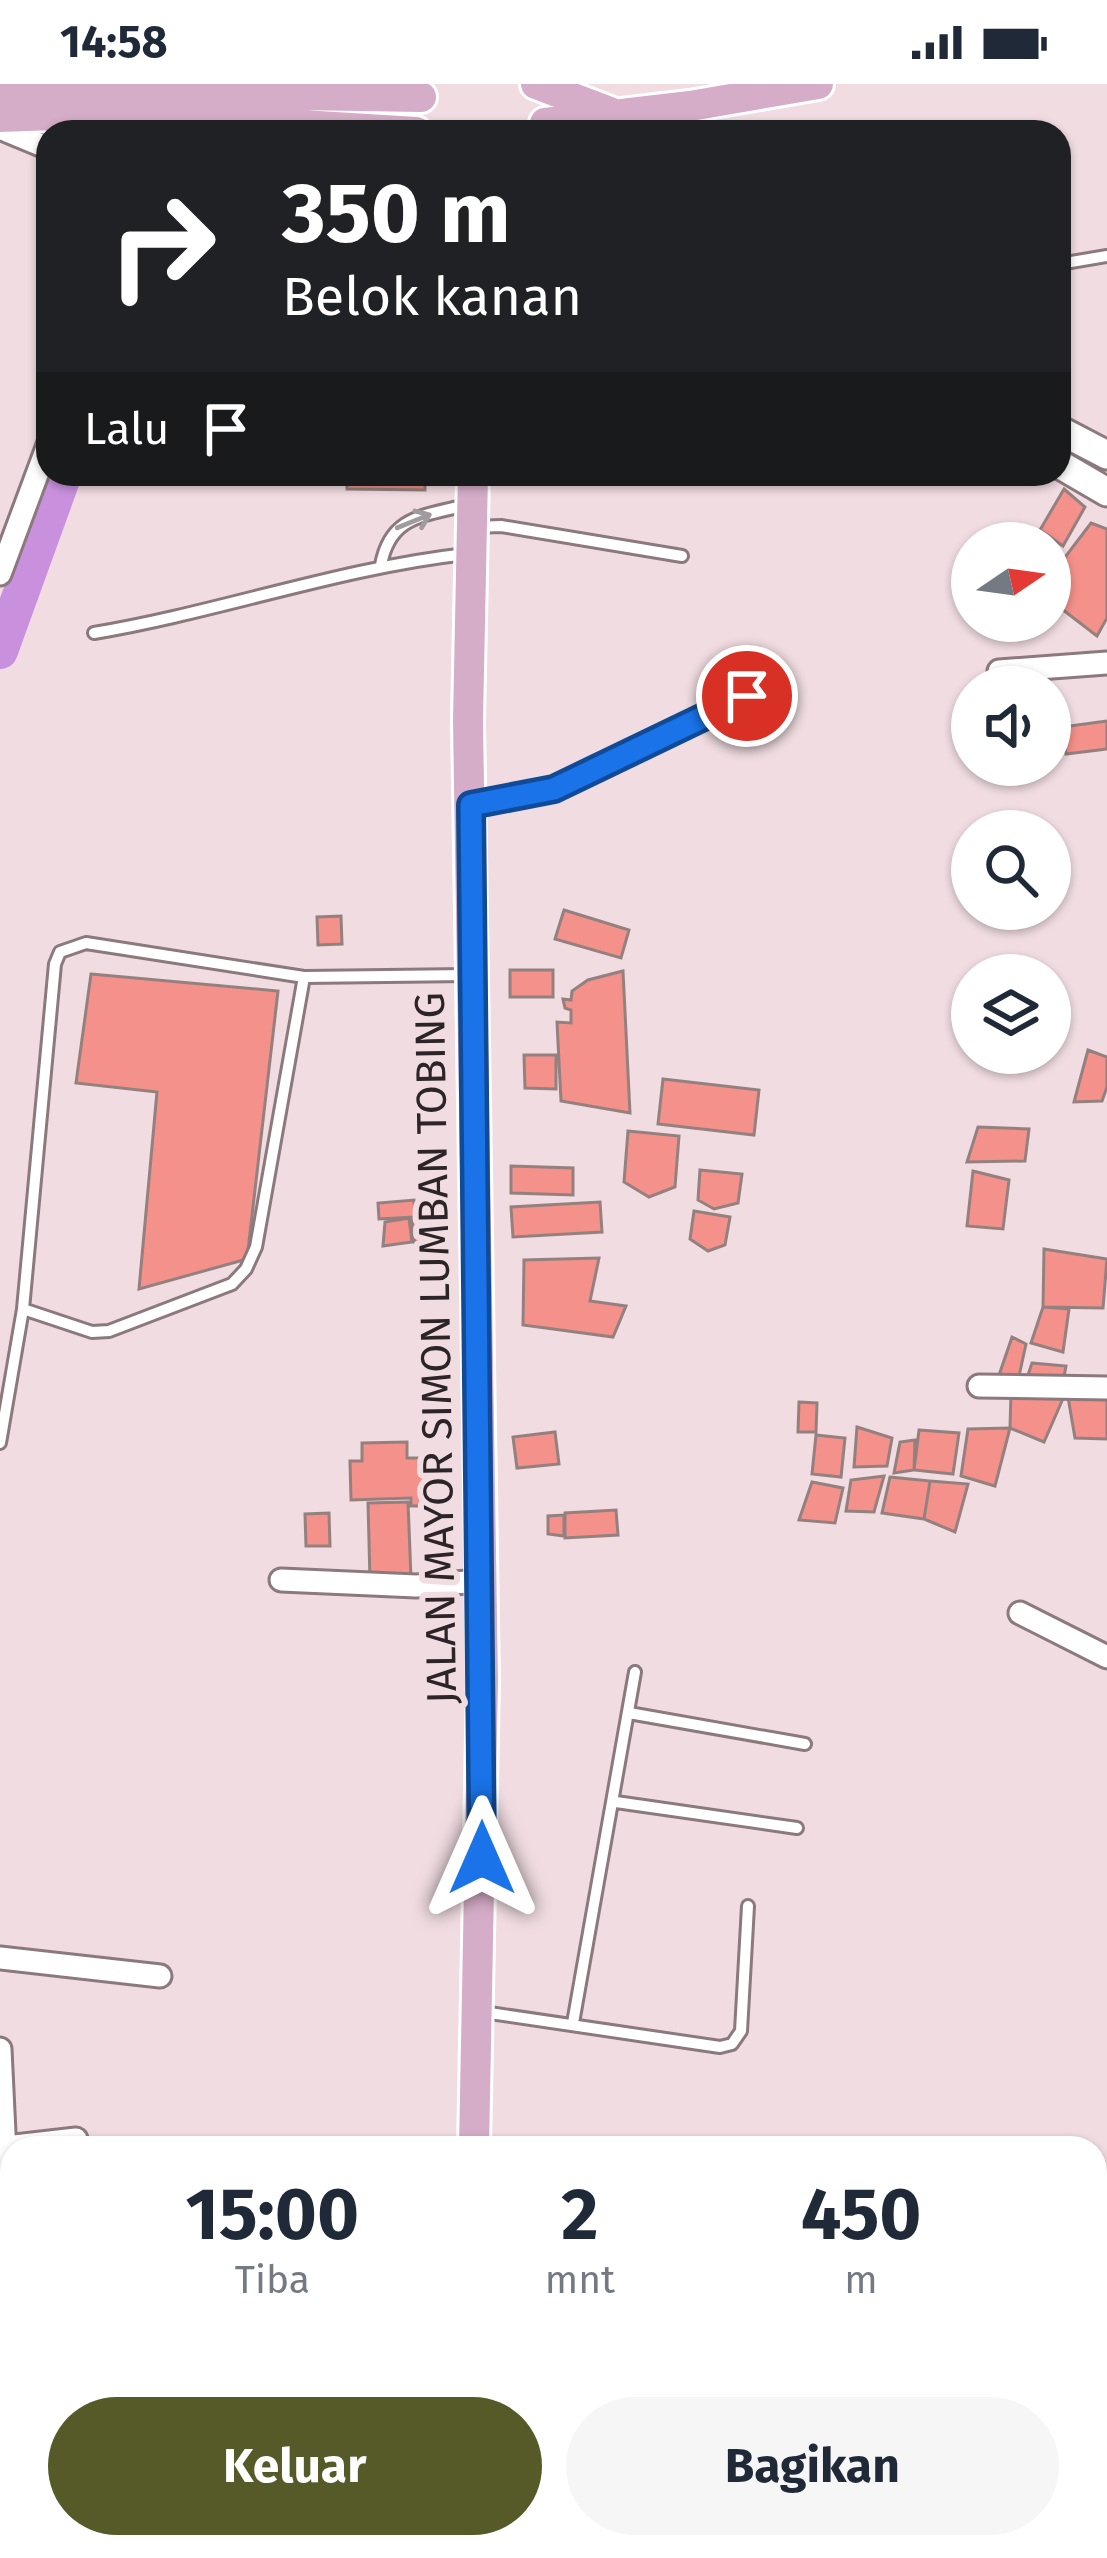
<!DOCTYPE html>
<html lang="id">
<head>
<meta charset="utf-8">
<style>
  :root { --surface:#fff; --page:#f6f6f7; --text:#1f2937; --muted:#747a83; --accent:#555a28 }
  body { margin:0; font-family:"Fira Sans",sans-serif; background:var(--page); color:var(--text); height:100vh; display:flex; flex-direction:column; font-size:45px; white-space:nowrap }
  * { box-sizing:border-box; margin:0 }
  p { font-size:39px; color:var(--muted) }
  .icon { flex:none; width:66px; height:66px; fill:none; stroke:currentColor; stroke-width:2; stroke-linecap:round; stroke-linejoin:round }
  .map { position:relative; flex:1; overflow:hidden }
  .side { position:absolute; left:0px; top:2052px; width:1107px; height:423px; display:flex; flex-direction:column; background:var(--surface); border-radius:36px 36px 0 0; box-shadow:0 3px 9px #0004 }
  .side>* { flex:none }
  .banner { position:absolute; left:36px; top:36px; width:1035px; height:366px; border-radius:36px; box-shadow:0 3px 9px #0004; background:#202124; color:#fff; overflow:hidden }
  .needle { width:78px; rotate:77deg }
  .controls { position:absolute; left:951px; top:438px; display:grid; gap:24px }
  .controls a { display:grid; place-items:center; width:120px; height:120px; border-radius:50%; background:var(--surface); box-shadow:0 3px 9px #0004; font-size:60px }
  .pin { position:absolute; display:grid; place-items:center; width:102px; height:102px; color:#fff; margin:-51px; border:6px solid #fff; border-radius:50%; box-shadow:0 3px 12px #0007 }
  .me { position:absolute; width:132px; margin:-66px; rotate:0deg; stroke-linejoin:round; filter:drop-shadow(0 0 9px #0008) }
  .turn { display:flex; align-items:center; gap:42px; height:252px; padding:0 48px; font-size:54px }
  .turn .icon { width:156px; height:156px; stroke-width:2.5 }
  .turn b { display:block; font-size:84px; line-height:102px }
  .then { display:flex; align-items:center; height:114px; padding:0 48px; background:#0003; gap:24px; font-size:45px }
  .eta { display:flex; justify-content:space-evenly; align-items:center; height:204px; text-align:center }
  .eta b { font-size:72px; font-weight:700; line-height:84px }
  .button { display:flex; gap:24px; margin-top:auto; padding:24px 48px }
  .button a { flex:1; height:138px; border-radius:72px; background:var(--accent); color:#fff; font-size:48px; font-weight:700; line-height:138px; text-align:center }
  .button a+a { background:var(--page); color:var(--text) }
  .status { display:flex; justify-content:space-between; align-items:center; height:84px; padding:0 60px; background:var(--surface); direction:ltr }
  .status svg { height:33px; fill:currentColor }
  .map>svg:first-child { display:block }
</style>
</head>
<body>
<div class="status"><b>14:58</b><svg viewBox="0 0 49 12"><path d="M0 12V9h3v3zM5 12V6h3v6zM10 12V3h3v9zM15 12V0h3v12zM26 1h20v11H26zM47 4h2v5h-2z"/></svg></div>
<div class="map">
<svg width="1107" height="2474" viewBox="0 0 1107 2474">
  <rect width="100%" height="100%" fill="#f0dce1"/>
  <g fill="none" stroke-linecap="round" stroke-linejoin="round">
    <path stroke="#c991dd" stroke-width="36" d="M0,567L64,390"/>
  </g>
  <path fill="#f5918b" stroke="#94817f" stroke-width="3" d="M347,390H425V406L347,405Z
    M1064,405L1085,423L1063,462L1040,446Z
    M1091,439L1107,445V534L1097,552L1050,516V493Z
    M1050,617L1056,619L1058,668H1050Z
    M1107,637V665L1066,670L1062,643Z
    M564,826L629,846L621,874L555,855Z
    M341,832L342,860L318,861L317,833Z
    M510,886H553V913H510Z
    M623,887L630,1029L561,1017L557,938L571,939V926L565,924L563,915L571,916L572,907L588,896Z
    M91,890L278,907L247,1175L139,1205L157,1008L76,999Z
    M1088,966L1107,973V1003L1102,1017L1074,1018Z
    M524,971H556V1005L525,1004Z
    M663,995L759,1006L754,1051L658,1040Z
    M978,1043L1029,1045L1025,1077L967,1078Z
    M628,1047L679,1052L675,1103L649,1113L624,1098Z
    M511,1082L573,1084V1111L511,1109Z
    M700,1086L742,1090L738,1119L714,1125L698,1116Z
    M973,1087L1009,1096L1003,1145L967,1142Z
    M414,1116L415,1133L379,1135L378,1119Z
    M600,1118L602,1148L513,1153L511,1123Z
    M443,1126L447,1155L415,1159L412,1135H417L416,1129Z
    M694,1127L730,1133L725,1161L708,1167L690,1155Z
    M409,1134L412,1158L383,1162L385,1138Z
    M1044,1165L1107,1175L1103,1224L1043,1223Z
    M599,1174L590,1217L626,1222L613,1253L523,1241L524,1176Z
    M1043,1223L1069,1225L1063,1268L1031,1259Z
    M1012,1253L1026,1260L1019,1292L997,1297Z
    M1032,1279L1066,1282L1062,1303H1024Z
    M1011,1309L1065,1310L1044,1358L1010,1344Z
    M1068,1313L1107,1314V1355L1075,1354Z
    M799,1318L817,1319L816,1348H798Z
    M857,1343L892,1354L887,1382L854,1383Z
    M1010,1344L995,1402L961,1392L968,1345Z
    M919,1346L959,1349L953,1390L914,1386Z
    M555,1348L559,1380L517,1384L513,1353Z
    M816,1351L845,1354L841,1393L812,1390Z
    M915,1356L914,1386L894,1389L900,1358Z
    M407,1358V1374H427L428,1422H411V1414L351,1416L350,1377H362V1359Z
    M884,1392L874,1428L846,1427L851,1396Z
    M890,1393L930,1397L924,1435L882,1429Z
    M930,1397L968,1400L955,1448L924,1435Z
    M812,1398L843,1404L835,1439L799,1436Z
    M408,1418L411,1494L370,1496L368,1419Z
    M616,1426L618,1451L565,1454V1429Z
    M329,1429L330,1462H306L305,1430Z
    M564,1431V1452L548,1450V1432Z"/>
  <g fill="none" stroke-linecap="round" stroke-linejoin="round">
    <g stroke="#8b797d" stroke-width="16">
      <path id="lane" d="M1059,180L1107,172
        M475,443L501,442L682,472
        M381,481C390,432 423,432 466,421
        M94,549C219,528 340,484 466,470
        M471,721L554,705L701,636L733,615L762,613
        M23,1225L92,1248L109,1247L232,1200L246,1185L256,1163L304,893
        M0,1359L23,1225L55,880L60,868L86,859L304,893L468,891
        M629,1629L805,1660
        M616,1718L797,1744
        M483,1928L720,1963L732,1960L741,1947L748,1822
        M573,1939L635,1588"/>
    </g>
    <g stroke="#8b797d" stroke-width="27">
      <path id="street" d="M0,44L48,64
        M0,490L48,361
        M999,587L1107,579
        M979,1302L1107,1304
        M281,1496L416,1502L480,1497
        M1020,1529L1107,1573
        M0,1874L160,1892
        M0,1965L12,2217
        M6,2063L76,2055
        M0,2358L12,2355
        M853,2463L896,2474
        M947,2463L948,2474
        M561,2474L563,2463
        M830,2474L835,2463"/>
    </g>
    <g stroke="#8b797d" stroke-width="33">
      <path id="secondary" d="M1059,346L1107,371
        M1059,380L1107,408
        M1095,2200L1107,2197"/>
    </g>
    <g stroke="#fff" stroke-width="36">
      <path id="primary" d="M536,0L610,28
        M0,6L421,13
        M0,33L109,29L416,48
        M545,39L690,22L818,0
        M473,390L468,637L483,1597L474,2064
        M364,2474L367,2463"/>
    </g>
    <use href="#lane" stroke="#fff" stroke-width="10"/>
    <use href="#street" stroke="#fff" stroke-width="21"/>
    <use href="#secondary" stroke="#fff" stroke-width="27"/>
    <use href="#primary" stroke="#d6adc8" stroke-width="30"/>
  </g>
  <defs><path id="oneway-shaft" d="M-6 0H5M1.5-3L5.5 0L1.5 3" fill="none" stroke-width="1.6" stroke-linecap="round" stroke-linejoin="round" transform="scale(3)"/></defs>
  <use stroke="#a09c9d" href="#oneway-shaft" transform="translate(414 437) rotate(-22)"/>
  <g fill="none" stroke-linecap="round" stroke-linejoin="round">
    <g stroke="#114b97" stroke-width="30">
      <path id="route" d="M482,1774L471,721L554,705L747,612"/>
    </g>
    <use href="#route" stroke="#1a73e8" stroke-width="21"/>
  </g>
  <g text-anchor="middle" stroke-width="12" stroke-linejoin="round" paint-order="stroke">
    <g font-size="42" fill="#2c2426" stroke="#f0dce1">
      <text transform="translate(435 1264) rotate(-91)" y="15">JALAN MAYOR SIMON LUMBAN TOBING</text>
    </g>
  </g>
</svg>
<div class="controls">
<a><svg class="needle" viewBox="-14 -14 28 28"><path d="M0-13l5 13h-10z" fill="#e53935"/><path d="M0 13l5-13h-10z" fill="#747a83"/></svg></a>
<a><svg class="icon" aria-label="sound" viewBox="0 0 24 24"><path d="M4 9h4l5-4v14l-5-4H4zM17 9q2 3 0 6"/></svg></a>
<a><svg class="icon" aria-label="search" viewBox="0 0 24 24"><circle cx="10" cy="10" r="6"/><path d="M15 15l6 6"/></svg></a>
<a><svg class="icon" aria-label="layers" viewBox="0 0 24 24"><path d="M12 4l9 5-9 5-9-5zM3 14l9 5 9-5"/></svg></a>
</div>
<div class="pin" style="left:747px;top:612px;background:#d93025"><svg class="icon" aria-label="arrive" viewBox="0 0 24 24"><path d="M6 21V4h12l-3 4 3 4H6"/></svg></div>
<svg class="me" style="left:482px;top:1774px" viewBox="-20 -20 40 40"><path d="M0-17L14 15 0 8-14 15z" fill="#1a73e8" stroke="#fff" stroke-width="4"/></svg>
<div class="banner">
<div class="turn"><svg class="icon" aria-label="right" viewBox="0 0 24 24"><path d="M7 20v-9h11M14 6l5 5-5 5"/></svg><div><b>350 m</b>Belok kanan</div></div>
<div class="then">Lalu<svg class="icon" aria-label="arrive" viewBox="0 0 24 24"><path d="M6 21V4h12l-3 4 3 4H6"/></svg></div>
</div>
<section class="side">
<div class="eta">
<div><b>15:00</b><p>Tiba</p></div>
<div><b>2</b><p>mnt</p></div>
<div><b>450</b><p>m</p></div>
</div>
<div class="button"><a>Keluar</a><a>Bagikan</a></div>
</section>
</div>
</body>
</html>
